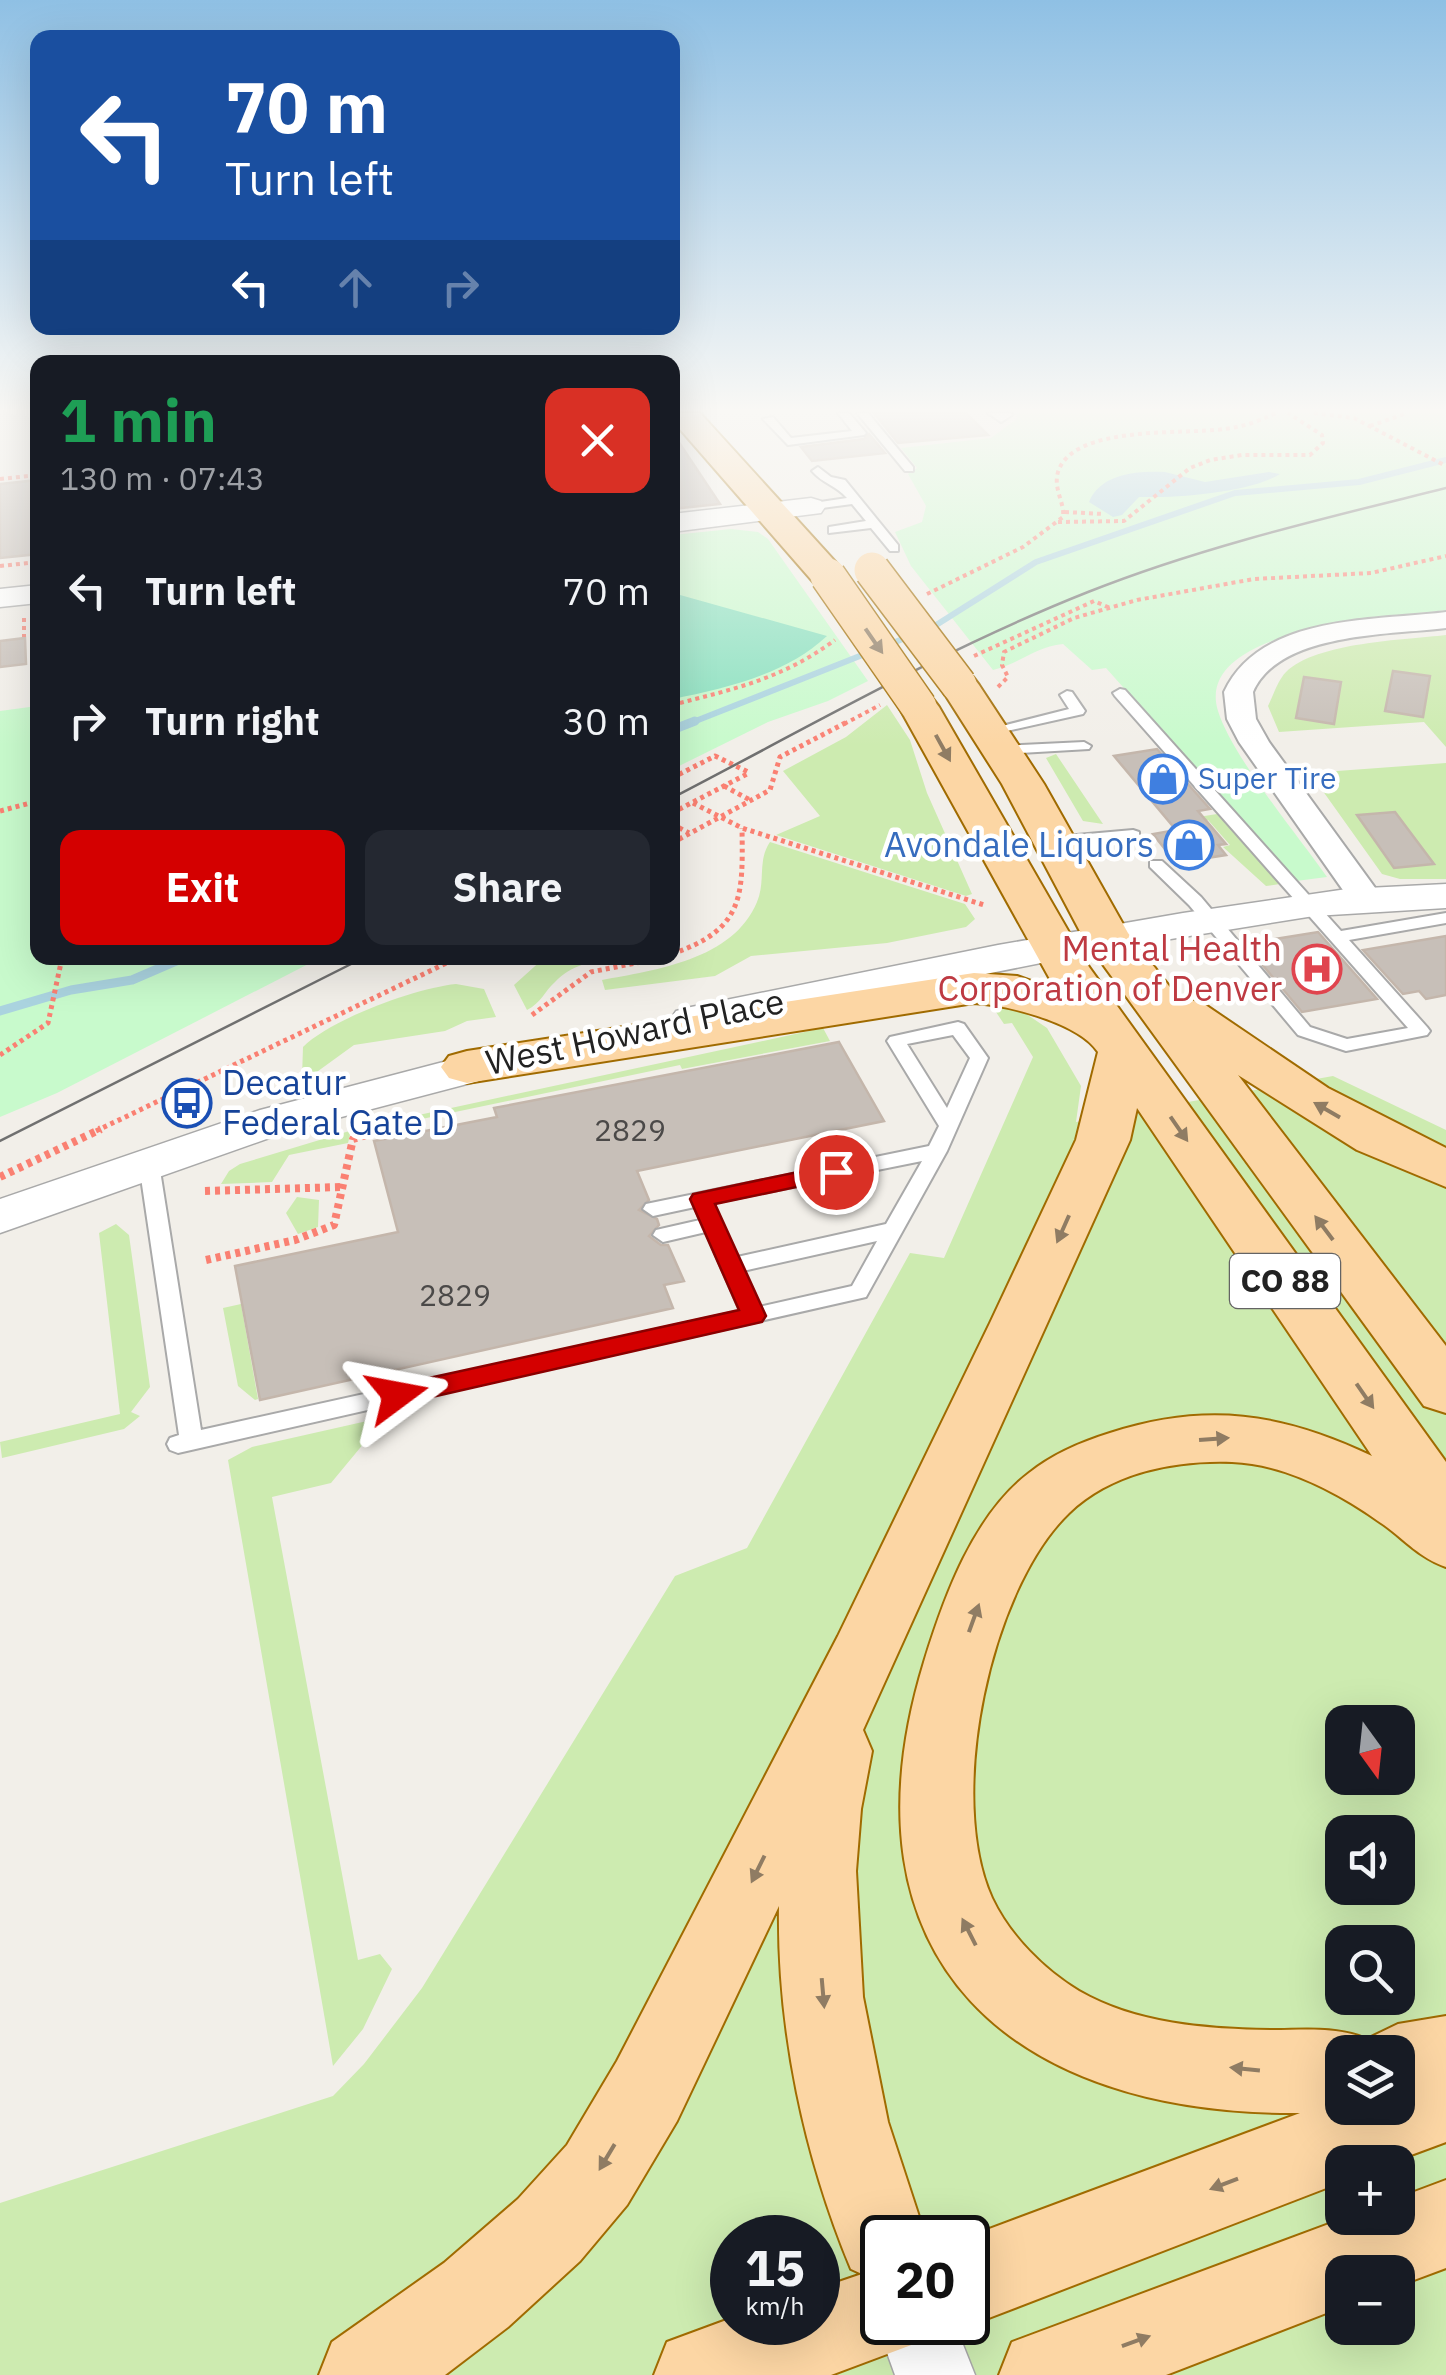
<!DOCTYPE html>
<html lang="en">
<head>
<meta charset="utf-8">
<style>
  :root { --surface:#171b24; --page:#242831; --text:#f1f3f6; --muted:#9ea1a6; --accent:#d40000 }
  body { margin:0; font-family:"IBM Plex Sans",sans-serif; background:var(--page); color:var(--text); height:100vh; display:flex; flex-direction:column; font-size:38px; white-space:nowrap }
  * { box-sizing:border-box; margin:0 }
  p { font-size:32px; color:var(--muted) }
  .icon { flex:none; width:55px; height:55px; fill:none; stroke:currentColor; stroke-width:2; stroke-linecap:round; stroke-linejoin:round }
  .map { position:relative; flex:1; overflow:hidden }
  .details { position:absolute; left:30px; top:355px; width:650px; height:610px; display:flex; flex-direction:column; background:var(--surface); border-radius:20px; box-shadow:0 10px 40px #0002 }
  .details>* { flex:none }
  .top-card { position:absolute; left:30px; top:30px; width:650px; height:305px; border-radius:20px; box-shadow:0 10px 40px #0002; background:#1a4fa0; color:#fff; overflow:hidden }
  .needle { width:65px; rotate:165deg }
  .buttons { position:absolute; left:1325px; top:1705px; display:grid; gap:20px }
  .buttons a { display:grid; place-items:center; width:90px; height:90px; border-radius:20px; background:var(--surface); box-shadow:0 10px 40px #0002; font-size:50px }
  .speed { position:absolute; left:710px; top:2215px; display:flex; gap:20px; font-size:50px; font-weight:700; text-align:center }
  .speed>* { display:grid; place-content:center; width:130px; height:130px; border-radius:50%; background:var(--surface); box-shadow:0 10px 40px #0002; line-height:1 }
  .speed small { font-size:25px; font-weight:400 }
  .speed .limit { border:5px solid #111; border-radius:15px; background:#fff; color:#111 }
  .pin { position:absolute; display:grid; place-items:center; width:85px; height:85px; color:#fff; margin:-42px; border:5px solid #fff; border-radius:50%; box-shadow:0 2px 10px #0007 }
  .me { position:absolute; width:110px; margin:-55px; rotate:77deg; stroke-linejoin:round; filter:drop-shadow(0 0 8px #0008) }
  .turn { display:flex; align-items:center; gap:35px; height:210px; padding:0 30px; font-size:45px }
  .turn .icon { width:130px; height:130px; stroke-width:2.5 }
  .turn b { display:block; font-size:70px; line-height:85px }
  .lanes { display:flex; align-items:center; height:95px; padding:0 30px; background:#0003; justify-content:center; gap:50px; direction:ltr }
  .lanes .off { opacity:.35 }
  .round { display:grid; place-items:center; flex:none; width:105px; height:105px; border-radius:20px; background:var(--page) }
  .overview { display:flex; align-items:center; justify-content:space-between; height:170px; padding:0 30px }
  h1 { font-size:60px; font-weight:800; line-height:75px; color:#1e9e55 }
  .cta { display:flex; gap:20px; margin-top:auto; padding:20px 30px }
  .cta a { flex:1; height:115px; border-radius:20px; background:var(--accent); color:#fff; font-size:40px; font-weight:800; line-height:115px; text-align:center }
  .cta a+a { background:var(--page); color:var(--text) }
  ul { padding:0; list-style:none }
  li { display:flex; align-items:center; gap:30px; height:130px; padding:0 30px }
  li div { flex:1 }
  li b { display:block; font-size:38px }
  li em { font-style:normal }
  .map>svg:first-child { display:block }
</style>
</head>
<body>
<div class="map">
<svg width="1446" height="2375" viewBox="0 0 1446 2375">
  <rect width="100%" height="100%" fill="#f2efe9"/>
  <path fill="#cdebb0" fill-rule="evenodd" d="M1446,635V747L1424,722L1279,732L1268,706C1273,696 1278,680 1286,672C1317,642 1404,640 1446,635Z
    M887,705L910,740L927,793L972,894L966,896L776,835L820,816L783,771L846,737Z
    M1056,754L1103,824L1083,821L1046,758Z
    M1446,763V879H1400L1382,874L1310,773Z
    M1217,814L1280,884L1266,886L1223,847L1230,845L1208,820L1196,822L1192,818Z
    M770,842L965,904L975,919L966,927L887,943L751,956L715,976L605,990L602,980C655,970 733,960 757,902C766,881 757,861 770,842Z
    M544,958H614C592,961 571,965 555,982C544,992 541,1003 527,1010L514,985Z
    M456,984L484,989L496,1017L467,1021L445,1031L354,1045L314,1074L302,1077L303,1047C331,1019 416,988 456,984Z
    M988,1000L1013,1005L1047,1028L1081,1086L1076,1122L1333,1076L1446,1130V2375H0V2203L333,2096L364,2064L422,1988L675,1576L747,1548L910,1253L944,1258L1033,1057L1012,1023L1004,1024ZM1342,1722H1398V1778H1342ZM1342,1832H1398V1888H1342ZM1342,1942H1398V1998H1342ZM1342,2052H1398V2108H1342ZM1342,2162H1398V2218H1342ZM732,2238H818V2322H732ZM882,2238H968V2322H882ZM1342,2272H1398V2328H1342Z
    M823,1028L830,1041L682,1069L680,1065L379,1128L377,1124Z
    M366,1126V1131L350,1135L348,1143L289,1155L272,1182L221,1184L229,1171L240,1164Z
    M297,1197L319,1200L318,1227L298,1234L286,1213Z
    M116,1224L129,1235L150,1387L131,1412L140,1416L124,1429L2,1458L0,1442L120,1414L99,1233Z
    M241,1304L258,1399L255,1400L238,1386L223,1308Z
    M376,1419L379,1425L331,1483L272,1497L358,1960L380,1954L392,1969L363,2029L333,2066L228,1460L252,1447Z"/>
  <path fill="#c8facc" d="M1014,413H1446V610C1397,617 1192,626 1218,711C1232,756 1298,836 1327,877L1296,881L1106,668L1092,670L1063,644C1035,647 1021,663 993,670L911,566L895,532L922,522L926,506L908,474L917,468L901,448L991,438L1018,418Z
    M731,529L758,532L768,539L868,681L828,701L768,722L673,769V535Z
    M37,706L38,958H320L57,1093L0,1117V711Z"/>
  <path fill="#88e0be" d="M672,593H673L827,636C785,675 726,688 673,699Z"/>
  <path fill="#aad3df" d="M1165,472L1205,482L1269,472L1280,474C1249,493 1175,498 1139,497L1122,515L1113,517L1089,502C1101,473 1138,471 1165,472Z"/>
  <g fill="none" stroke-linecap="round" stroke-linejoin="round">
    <path stroke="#aad3df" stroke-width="6" d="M688,724L933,627L1036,562L1235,493L1359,482L1446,460"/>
    <path stroke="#aad3df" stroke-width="9" d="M672,730L695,721
      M0,1011L71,990L132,980L183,958"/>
  </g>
  <path fill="#c7bfb8" stroke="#c4b6ab" stroke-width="2.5" d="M874,413H966L988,435L898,443Z
    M672,432L720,504L672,509Z
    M869,434L885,453L812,461L801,447L864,439Z
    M38,480V554L0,558V484Z
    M25,638L26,664L0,667V641Z
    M1393,671L1430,676L1423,717L1385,711Z
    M1304,677L1341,682L1334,724L1296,718Z
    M1157,749L1210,809L1198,811L1226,844L1218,845L1226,855L1176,863L1153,834L1176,830L1114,756Z
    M1395,812L1434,864L1394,868L1357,815Z
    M1318,932L1377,999L1302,1012L1245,944Z
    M1446,936V995L1426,999L1419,991L1403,994L1363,950Z
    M839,1042L884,1121L637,1171L649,1200L639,1210L657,1219L659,1225L649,1236L661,1245H668L684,1281L664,1285L673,1308L260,1400L235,1266L398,1232L374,1141L497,1117L494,1108Z"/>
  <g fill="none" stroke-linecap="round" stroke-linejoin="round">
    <g stroke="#a9a9a9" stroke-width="4">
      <path id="service" d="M838,413H849L866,433L864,435L788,445L763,419L773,417L791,438L852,431Z
        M857,413H868L913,467V471H905Z
        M818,467L831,477L845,480L898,545V551H890L871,528L829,533V527L866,521L852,504L807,510V504L847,498C836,485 823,484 812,471Z
        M1120,689L1125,690L1341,931L1446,913V923L1349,940L1427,1027L1430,1031L1427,1035L1346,1051L1298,1035L1189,905L1150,867V861H1162L1201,897L1310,1027L1347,1039L1408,1028L1115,696L1113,693Z
        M1067,691L1072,692L1085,711L1083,714L989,735L982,731L1069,709L1060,695Z
        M1084,742L1091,746L1089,749L1002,754L995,750L1002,746Z
        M1133,830L1139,832V838L1054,847L1046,842L1054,837Z
        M958,1022L964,1024L988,1058L947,1151L866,1297L178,1453L170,1450L167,1444L170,1438L179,1435L139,1164L142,1159H156L159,1164L201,1430L740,1311L706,1232L663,1242L653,1235L656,1230L700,1220L695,1207L653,1216L643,1209L646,1204L929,1146L939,1126L887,1041L890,1037ZM953,1035L970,1058L947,1108L907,1044ZM922,1161L886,1224L737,1257L713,1203ZM877,1241L852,1286L759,1307L743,1271Z"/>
    </g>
    <g stroke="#a9a9a9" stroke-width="4">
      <path id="minor" d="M988,413H1011L1012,415L1001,422Z
        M1446,612V628C1391,635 1279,632 1253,692L1256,719L1269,742L1381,896L1376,903H1352L1239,742L1227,719L1224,692C1260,614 1374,621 1446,612Z"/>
    </g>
    <g stroke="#a9a9a9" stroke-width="3">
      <path id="tertiary" d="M811,498L821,501L825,507L821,513L672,532V514Z
        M38,585V603L0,607V589Z
        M1446,884V908L1314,916L1121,947L691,1033L676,1029L670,1020L676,1011L691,1007L998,945L1183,913L1347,889Z
        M508,1045L524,1049L530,1059L524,1069L292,1130L0,1233V1199L260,1110Z
        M882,2306V2322H954L975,2375H895L876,2322Z"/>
    </g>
    <g stroke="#a06b00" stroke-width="4">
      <path id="primary" d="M672,413H700L841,568L846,576L841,584L828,587L815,584L672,420Z
        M959,673L973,677L979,685L1044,784L1128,933L1179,999L1201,1002L1328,1088L1446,1148V1187L1357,1150L1238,1075L1446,1346V1413L1424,1406L1083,937L1002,784L939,685L945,677Z
        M919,695L933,699L939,707L1089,967L1446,1462V1567C1420,1558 1406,1541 1384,1525C1341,1494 1286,1464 1232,1462C1175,1460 1112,1472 1069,1513C990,1589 946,1797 992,1898C1010,1936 1044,1970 1079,1991C1136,2024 1207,2029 1271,2030C1305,2030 1335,2026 1367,2039L1398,2024L1446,2016V2142L1392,2162H1342V2182L968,2326L960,2322H968L965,2238L1300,2113C1013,2116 833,1960 924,1662C944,1597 973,1516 1029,1473C1053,1454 1081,1442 1110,1433C1206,1402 1282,1413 1372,1456L1137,1108L1130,1140L863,1730L872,1751L861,1809L856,1871L863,1997L888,2122L926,2238H882V2322H923L914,2344L831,2375H654L667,2342L732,2318V2322H818V2289L862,2274L851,2269C804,2156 777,2029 779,1906L677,2121L627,2205L580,2261L508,2327L445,2375H319L332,2342L444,2263L518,2199L567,2145L617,2061L838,1636L990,1323L1076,1140L1098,1052C1079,1023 1008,1005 974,1003L467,1083L449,1078L441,1067L449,1056L467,1051L974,973L1017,976L1056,990L899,707L905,699ZM1342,2052H1398V2108H1342Z
        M1446,2180V2268L1398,2286V2272H1342V2307L1166,2375H999L1012,2342L1345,2218H1398V2198Z"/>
    </g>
    <path stroke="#fa8072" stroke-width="4" stroke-dasharray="4 4" stroke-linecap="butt" d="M1314,413L1354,418L1446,466
      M1370,426L1407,413
      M0,479L38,475
      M1065,512L1104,514
      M1058,522L1124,521L1190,468L1210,460L1242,455H1310L1323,443L1322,435L1288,413
      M0,566L38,562
      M927,594L1023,547L1063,517C1065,503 1053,489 1058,472C1073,424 1184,435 1224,429C1243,427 1259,421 1276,413
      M24,618V637
      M974,656L1094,601L1110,608
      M998,687L1008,677L1002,665L1004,652L1074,618L1137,600L1254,579L1371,573L1446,556
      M672,705C734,689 782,679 835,640
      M844,724L880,705"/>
    <path stroke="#fa8072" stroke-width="5" stroke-dasharray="4 4" stroke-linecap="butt" d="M672,778L715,756L748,772
      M724,786L750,800
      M693,803L742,828L984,905
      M0,811L38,801
      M672,813L749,773
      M672,824L689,833
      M672,843L770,790L780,757L849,721
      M672,954C744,929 743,897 742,828
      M532,1015L591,972L661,958
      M0,1055L48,1023L62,958
      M370,1126L372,1131
      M96,1131L457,958"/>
    <path stroke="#fa8072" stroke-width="8" stroke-dasharray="5 5" stroke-linecap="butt" d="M0,1177L101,1129
      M205,1191L342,1187
      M206,1260L295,1240L334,1225L353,1139L373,1133L371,1129"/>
    <use href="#service" fill="#fff" fill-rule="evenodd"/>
    <use href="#minor" fill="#fff" fill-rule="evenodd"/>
    <use href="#tertiary" fill="#fff" fill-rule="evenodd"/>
    <use href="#primary" fill="#fcd6a4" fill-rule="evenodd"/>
    <path stroke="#707070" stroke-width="2.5" d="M672,798C809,727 944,649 1088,592C1204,546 1326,518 1446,488
      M0,1141L363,958"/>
    <g stroke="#a06b00" stroke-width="38" stroke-linecap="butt">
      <path id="primary-bridge" d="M872,570L959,685
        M828,576L919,707"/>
    </g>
    <use href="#primary-bridge" stroke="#fcd6a4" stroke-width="35"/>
  </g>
  <defs><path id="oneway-solid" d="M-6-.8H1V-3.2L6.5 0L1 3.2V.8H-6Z" transform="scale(2.5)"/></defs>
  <g fill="#8f7c63">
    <use href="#oneway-solid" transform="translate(874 641) rotate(55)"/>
    <use href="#oneway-solid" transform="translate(943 748) rotate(61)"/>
    <use href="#oneway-solid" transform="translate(1327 1110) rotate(-150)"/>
    <use href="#oneway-solid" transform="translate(1179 1129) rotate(55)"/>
    <use href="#oneway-solid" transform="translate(1324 1228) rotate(-127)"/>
    <use href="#oneway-solid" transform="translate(1063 1229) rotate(114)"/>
    <use href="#oneway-solid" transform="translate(1365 1396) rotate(55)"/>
    <use href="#oneway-solid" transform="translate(1214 1439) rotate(-4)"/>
    <use href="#oneway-solid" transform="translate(974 1618) rotate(-70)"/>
    <use href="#oneway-solid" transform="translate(758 1869) rotate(116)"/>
    <use href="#oneway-solid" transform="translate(969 1932) rotate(-117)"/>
    <use href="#oneway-solid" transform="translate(823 1993) rotate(85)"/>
    <use href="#oneway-solid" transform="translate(1245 2069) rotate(-174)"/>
    <use href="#oneway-solid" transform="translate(607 2157) rotate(121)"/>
    <use href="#oneway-solid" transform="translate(1224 2184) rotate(159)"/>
    <use href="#oneway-solid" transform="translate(1136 2341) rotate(-20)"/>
  </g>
  <linearGradient id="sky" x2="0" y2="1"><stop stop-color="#8fc0e4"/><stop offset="0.55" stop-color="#f9f8f5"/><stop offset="1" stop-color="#f9f8f5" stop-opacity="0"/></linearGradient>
  <rect width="1446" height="746" fill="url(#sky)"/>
  <path fill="#d40000" stroke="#8a0000" stroke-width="2.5" d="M836,1164L847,1172L844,1177L715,1204L766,1316L762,1322L397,1405L388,1402L384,1395L388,1388L397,1385L739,1310L690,1199L693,1194Z"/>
  <defs>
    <g id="shop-ring" transform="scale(2.5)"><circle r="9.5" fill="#fff" stroke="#3f7fe0" stroke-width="1.5"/><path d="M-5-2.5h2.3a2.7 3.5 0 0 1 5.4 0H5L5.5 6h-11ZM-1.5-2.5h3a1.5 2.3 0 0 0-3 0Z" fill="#3f7fe0"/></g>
    <g id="hospital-ring" transform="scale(2.5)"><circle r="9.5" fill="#fff" stroke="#e0444e" stroke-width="1.5"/><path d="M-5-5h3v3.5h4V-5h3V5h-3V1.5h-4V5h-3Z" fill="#e0444e"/></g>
    <g id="bus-ring" transform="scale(2.5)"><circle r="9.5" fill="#fff" stroke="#1a4fb4" stroke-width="1.5"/><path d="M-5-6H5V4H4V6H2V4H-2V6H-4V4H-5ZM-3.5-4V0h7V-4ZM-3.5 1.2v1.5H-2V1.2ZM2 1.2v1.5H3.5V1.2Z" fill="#1a4fb4"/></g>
  </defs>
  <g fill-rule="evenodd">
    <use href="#shop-ring" x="1163" y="779"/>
    <use href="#shop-ring" x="1189" y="845"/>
    <use href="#hospital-ring" x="1317" y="969"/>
    <use href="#bus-ring" x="187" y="1103"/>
  </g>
  <g text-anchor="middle" stroke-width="9" stroke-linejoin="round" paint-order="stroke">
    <g font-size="30" fill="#366cbe" stroke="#fff" text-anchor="start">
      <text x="1198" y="789">Super Tire</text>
    </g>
    <g font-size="30" fill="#4b4948">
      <text x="630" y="1141">2829</text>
      <text x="455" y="1306">2829</text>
    </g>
    <rect fill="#fff" stroke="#646464" stroke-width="2.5" x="1230" y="1254" width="110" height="54" rx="8"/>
    <g font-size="32" font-weight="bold" fill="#222">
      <text x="1285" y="1292">CO 88</text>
    </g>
    <g font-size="35" fill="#366cbe" stroke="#fff" text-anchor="end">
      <text x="1154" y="857">Avondale Liquors</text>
    </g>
    <g font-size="35" fill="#be3a42" stroke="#fff" text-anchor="end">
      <text x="1282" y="961">Mental Health<tspan x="1282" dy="40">Corporation of Denver</tspan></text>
    </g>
    <g font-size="35" fill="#222" stroke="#fff">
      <text transform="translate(635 1032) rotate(-12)" y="12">West Howard Place</text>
    </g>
    <g font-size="35" fill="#164399" stroke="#fff" text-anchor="start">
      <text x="222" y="1095">Decatur<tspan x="222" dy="40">Federal Gate D</tspan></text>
    </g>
  </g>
</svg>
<div class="buttons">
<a><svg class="needle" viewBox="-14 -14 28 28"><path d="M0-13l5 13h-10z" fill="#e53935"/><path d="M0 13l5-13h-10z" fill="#9ea1a6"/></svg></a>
<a><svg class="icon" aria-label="sound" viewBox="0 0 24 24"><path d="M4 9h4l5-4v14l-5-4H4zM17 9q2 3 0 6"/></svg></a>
<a><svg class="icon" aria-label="search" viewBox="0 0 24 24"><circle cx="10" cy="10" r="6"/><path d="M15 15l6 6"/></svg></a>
<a><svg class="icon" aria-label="layers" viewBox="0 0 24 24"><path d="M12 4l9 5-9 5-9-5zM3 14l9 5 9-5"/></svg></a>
<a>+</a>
<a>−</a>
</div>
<div class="speed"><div>15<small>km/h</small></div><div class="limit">20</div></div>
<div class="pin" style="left:836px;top:1172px;background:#d93025"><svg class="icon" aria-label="arrive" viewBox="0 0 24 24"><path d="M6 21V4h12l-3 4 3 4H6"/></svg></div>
<svg class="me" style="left:397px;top:1395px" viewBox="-20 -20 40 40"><path d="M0-17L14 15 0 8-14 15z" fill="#d40000" stroke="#fff" stroke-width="4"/></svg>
<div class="top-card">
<div class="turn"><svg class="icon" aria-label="left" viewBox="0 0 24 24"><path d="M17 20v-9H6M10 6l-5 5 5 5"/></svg><div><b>70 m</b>Turn left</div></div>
<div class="lanes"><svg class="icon" aria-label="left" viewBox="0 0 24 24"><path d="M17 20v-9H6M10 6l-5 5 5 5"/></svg><svg class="icon off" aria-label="ahead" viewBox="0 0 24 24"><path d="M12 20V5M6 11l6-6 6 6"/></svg><svg class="icon off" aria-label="right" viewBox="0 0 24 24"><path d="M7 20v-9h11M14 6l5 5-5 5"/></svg></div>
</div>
<section class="details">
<div class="overview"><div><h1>1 min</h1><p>130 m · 07:43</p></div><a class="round" style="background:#d93025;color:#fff"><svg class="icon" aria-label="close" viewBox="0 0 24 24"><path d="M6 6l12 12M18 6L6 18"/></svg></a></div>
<ul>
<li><svg class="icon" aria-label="left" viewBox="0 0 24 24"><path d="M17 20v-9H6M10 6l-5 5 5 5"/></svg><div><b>Turn left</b></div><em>70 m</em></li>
<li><svg class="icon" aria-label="right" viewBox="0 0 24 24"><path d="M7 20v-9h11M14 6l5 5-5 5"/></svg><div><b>Turn right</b></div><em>30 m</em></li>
</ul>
<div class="cta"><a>Exit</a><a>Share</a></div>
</section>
</div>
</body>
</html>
